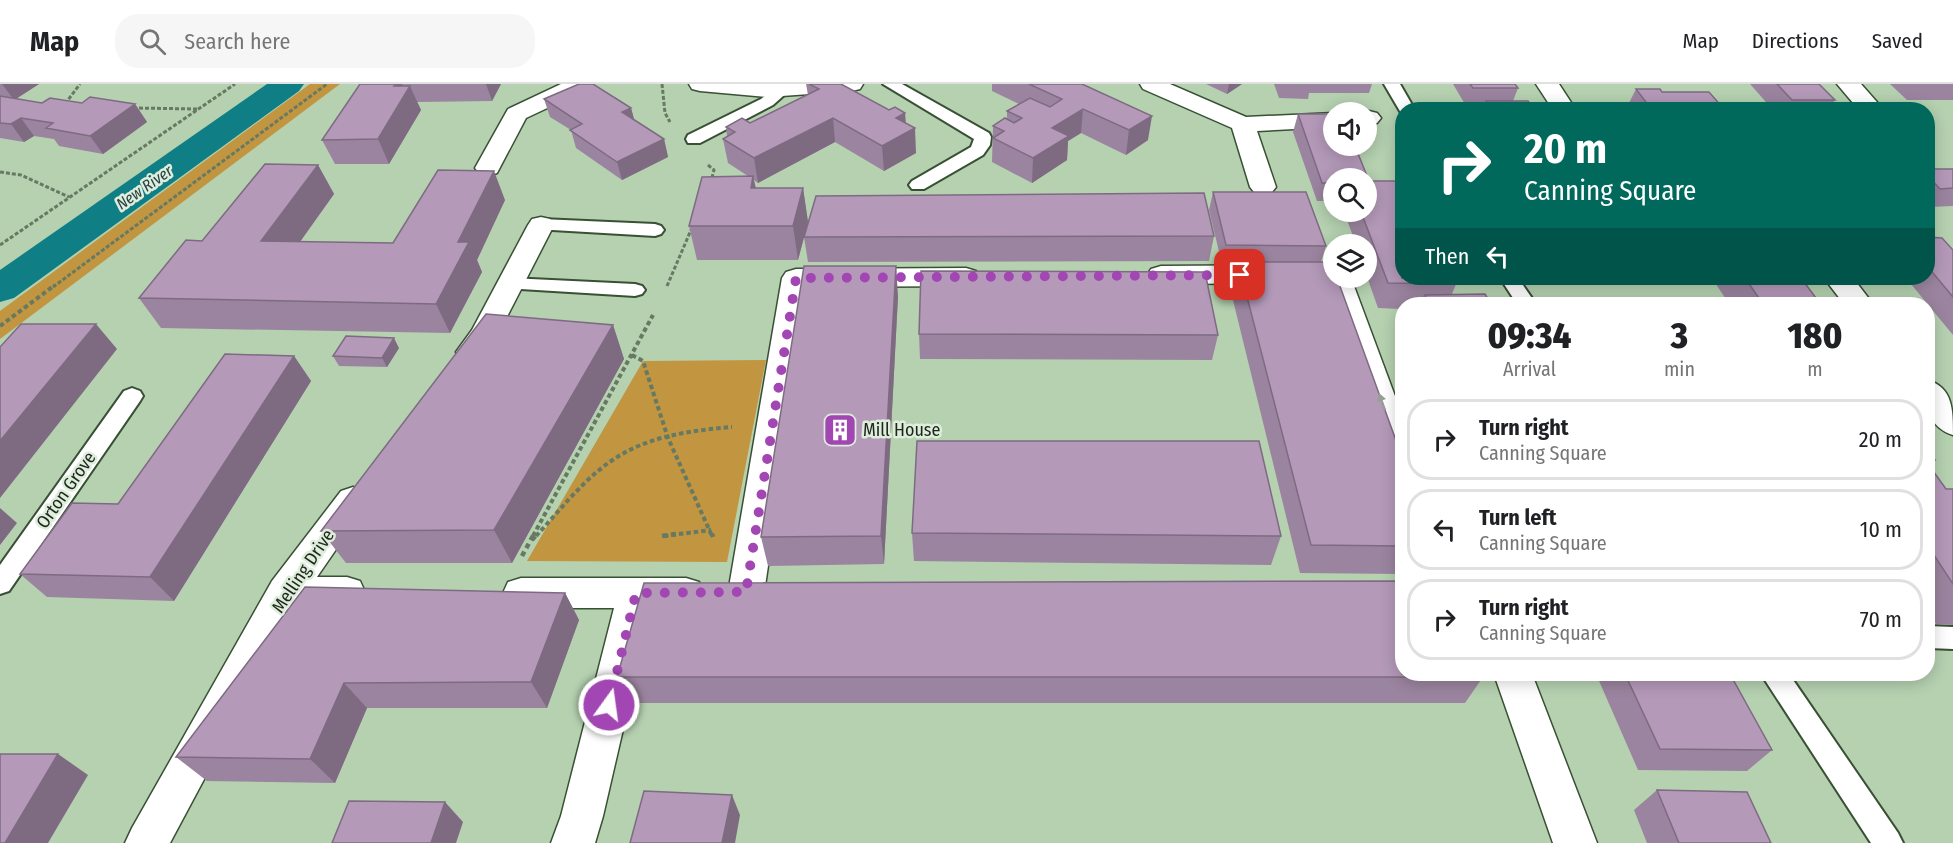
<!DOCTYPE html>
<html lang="en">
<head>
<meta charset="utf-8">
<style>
  :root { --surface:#fff; --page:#f6f6f6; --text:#202124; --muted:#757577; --line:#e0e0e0 }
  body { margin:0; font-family:"Fira Sans Condensed",sans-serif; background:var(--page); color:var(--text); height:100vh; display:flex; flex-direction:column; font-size:22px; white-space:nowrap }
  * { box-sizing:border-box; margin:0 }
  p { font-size:20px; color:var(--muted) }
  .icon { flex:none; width:33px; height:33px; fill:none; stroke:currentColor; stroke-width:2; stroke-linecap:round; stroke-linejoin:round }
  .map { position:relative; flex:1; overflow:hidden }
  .side { position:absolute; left:1395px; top:213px; width:540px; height:384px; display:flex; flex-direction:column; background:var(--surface); border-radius:24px; box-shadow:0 3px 15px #0003 }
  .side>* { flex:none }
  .hud { position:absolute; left:1395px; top:18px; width:540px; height:183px; border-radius:24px; box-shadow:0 3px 15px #0003; background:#00695c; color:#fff; overflow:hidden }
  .buttons { position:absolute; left:1323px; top:18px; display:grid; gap:12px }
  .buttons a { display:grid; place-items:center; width:54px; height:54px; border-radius:50%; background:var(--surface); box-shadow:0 3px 15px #0003; font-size:30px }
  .pin { position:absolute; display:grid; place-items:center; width:51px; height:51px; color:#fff; margin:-26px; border-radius:12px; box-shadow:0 3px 9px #0006 }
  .me { position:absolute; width:66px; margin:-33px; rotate:14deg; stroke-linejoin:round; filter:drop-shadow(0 0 4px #0008) }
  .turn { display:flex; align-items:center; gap:21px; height:126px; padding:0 30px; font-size:27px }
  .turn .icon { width:78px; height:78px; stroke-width:2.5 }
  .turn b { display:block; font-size:42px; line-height:51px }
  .then { display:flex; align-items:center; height:57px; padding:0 30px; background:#0003; gap:12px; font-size:22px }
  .eta { display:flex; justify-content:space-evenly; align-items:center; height:102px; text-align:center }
  .eta b { font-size:36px; font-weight:800; line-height:42px }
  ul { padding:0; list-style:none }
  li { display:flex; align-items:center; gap:18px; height:81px; margin:0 12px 9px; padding:0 18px; border:3px solid var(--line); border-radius:24px }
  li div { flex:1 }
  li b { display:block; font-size:22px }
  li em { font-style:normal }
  header { display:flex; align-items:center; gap:36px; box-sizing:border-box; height:84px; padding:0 30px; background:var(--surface); border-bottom:2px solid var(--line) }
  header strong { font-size:28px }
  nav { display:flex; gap:33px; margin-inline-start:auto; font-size:21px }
  .search { width:420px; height:54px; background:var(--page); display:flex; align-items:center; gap:15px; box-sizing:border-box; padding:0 21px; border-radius:24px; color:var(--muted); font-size:22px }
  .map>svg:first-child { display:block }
</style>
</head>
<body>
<header>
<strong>Map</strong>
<div class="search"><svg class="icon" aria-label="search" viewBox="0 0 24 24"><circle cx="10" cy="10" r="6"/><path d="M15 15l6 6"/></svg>Search here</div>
<nav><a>Map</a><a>Directions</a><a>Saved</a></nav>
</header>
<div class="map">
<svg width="1953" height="759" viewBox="0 0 1953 759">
  <rect width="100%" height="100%" fill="#b5d1b0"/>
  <path fill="#c29540" d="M310,0H340L0,255V227Z
    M766,276L727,478L527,477L643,277Z"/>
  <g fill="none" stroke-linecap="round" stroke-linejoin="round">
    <path fill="#107f85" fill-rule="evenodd" d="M267,0H304L299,7L14,214L0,218V186Z"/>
    <g stroke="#385034" stroke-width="4">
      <path id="service" d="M783,0L791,5L773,21L700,59H688L686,55L688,51L761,15L777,2Z
        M883,0H902L989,49L991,53L990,61L983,71L924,105H912L909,101L912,97L971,63L974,55Z
        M1384,0H1400L1415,26H1402L1401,29Z
        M541,135L655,140L661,142L664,146L661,150L655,152L535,145L532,141L535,137Z
        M510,194L635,200L642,202L645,206L642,210L635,212L503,204L500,200L503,196Z
        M1500,194H1518L1536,220H1517Z
        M132,304L140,307L143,312L140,317L9,507L0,510V481L124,307Z
        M1928,542L1953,543V565L1928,564Z
        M1761,590H1789L1898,749L1903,759H1871Z"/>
    </g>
    <g stroke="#385034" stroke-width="3">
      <path id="minor" d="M561,0H591L588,5L526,34L497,89L488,92L479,89L475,84L508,25Z
        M689,0H863L860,5L852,7L768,13L700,7L692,5Z
        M1140,0H1170L1246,33L1334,29V43L1257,47L1276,103L1272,108L1263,111L1254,108L1250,103L1232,44L1143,5Z
        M1536,0H1559L1576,26H1553Z
        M1837,0H1861L1884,26H1859Z
        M1369,27L1377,29L1381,34L1377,39L1366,41V28H1359Z
        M541,133L550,135L554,141L494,258L482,275L471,278L460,275L456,268L472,246L528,141L532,135Z
        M1334,181V194H1351L1402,331V385L1390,382L1386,373L1325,199L1161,200L1151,197L1147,191L1151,185L1161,182Z
        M966,184L976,187L980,193L976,199L966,202L809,203L764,509L759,520L746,524L733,520L728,509L782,194L786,188L796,185Z
        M1824,194H1853L1873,220H1844Z
        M1928,296C1953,304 1953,326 1953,351C1927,343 1925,319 1928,296Z
        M353,403L365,407L370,416L317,493H347L360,497L365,508L360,519L347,523H296L170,759H125L132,744L272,497L341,407Z
        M521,494H686L699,498L704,509L699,520L686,524H651L603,732L595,759H551L561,732L614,524H521L508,520L503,509L508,498Z
        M1494,590H1532L1597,759H1553Z"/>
    </g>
    <path stroke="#667962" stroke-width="3" stroke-dasharray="4 2" stroke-linecap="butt" d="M662,0L665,29L670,38
      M65,20L80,0
      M133,24L198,25
      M708,81L714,86L711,97
      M0,88L21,91L69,113
      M0,161L235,0
      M667,202L691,146
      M53,203L327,0"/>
    <path stroke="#667962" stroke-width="4" stroke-dasharray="4.5 3" stroke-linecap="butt" d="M0,242L55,201
      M632,271L643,277L668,354L712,452
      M533,452L653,231
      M536,452C563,423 589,388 624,369C656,351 696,346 732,343
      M664,452L711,446"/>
    <path stroke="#667962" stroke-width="4.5" stroke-dasharray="5 4" stroke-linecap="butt" d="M712,450L713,453
      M662,452L676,450
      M532,456L537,450
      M522,472L534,450"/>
    <use href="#service" fill="#fff" fill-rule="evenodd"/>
    <use href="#minor" fill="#fff" fill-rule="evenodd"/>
  </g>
  <path fill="#9b849f" d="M0,0H39L16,15L42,19H82L135,20L147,38L103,70L59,62L54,55L34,52L24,58L0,54Z
    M360,0H501L492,17L417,18L421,26L389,80H335L322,56Z
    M806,0H841L889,26L905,29L906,40L916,69L884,87L835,58L758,99L754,96L756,104H803L808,138L798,176H697L689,142L748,92L728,79L723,55L727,52L726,43L750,39L808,11Z
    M992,0H1082L1148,56L1126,71L1081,49L1068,57L1067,76L1032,99L992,78L993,42L1007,35V27L1019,20L992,7Z
    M1206,0H1242L1227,10Z
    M1274,0H1372L1369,9H1309L1308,15L1279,14Z
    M1453,0H1515L1518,4L1513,17L1535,26H1483L1484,22H1466Z
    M1750,0H1819L1835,16L1828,26H1773Z
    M1890,0H1953V16H1907Z
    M1636,5L1662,8L1723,24L1722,26H1629L1627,23Z
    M544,15L631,24L634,36L664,55L668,73L622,96L576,64L571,46L550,33Z
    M1298,30L1369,97L1456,200L1452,210L1491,220H1402V225L1378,224L1366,190V160H1356L1344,128H1366V94H1334V117H1317L1293,48Z
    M318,81L334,110L300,158L393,159L505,116L477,176L482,188L450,249L161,244L139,214L202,157Z
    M1928,85H1953V122L1928,123Z
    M1213,108L1326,162L1321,178L1402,373V490L1300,489L1231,208L1238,180H1222L1209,126Z
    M1928,134L1933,140L1928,146Z
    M1214,152L1209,177L808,178L804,153Z
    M1928,153L1953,166V251L1906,194H1928Z
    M1712,194H1801L1819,218L1817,220H1729Z
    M898,212L884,480L768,482L761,453Z
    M613,241L624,275L512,479H346L321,447Z
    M919,250L1218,251L1212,276L920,275Z
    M399,264L387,283L339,282L333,272Z
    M294,272L311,297L174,517L47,513L20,490L118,420Z
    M1928,366L1935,376L1929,382L1946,405H1953V541L1936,540L1928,527Z
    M912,449L1281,452L1271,481L914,477Z
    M305,503L565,509L579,536L547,624H367L335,699L207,697L176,673Z
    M1596,590H1730L1772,666L1747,687L1638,686Z
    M617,593H1483L1465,619H630Z
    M1657,706L1771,759H1647L1634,726Z"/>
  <path fill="#7e6b82" d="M2,0H39L14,16Z
    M396,0H402L406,10L410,2L421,26L389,80L378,55Z
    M486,0H501L492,17Z
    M1229,0H1242L1227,10Z
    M135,20L147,38L103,70L90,52Z
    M631,24L636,42L622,28Z
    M1083,25L1081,49L1068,57L1067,76L1032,99L1033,74L1052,44Z
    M905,29L906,49L915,44L916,69L884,87L882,62L896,34Z
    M1152,32L1148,56L1126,71L1129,46Z
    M21,34L34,52L24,58L11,40Z
    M833,34L835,58L758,99L754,74Z
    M664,55L668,73L622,96L617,78Z
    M318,81L334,110L279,187L261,157Z
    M494,87L505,116L477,176L482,188L450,249L436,220L458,158Z
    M753,92L760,126L751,104Z
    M803,104L808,138L798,176L793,142Z
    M896,182L898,212L884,480L881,452Z
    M96,240L117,265L0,414V357Z
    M613,241L624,275L512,479L494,446Z
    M394,254L399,264L387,283L382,274Z
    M294,272L311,297L174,517L150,493Z
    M0,424L17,439L0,461Z
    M565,509L579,536L547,624L531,598Z
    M344,599L367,624L335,699L310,675Z
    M58,670L88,691L48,759H5Z
    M732,711L740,731L735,759H722Z
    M445,718L463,738L456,759H431Z"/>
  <path fill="#b499b9" stroke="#7e6b82" stroke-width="1.5" d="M360,0H396L394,2H410L378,55L322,56Z
    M579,0H593L631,24L622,28L664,55L617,78L570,46L582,40L544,15Z
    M809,0H841L889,26L895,23L905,29L896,34L915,44L882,62L833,34L754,74L723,55L735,48L726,43L742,34L750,39L819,5Z
    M1029,0H1082L1152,32L1129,46L1083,25L1052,44L1069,52L1033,74L993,54L1004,47L993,42L1005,34L1014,39L1022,34L1007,27L1030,14L1050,23L1062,15Z
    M1470,0H1515L1518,4H1473Z
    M1777,0H1819L1835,16H1792Z
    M1636,5H1660L1662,8H1709L1723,24H1675L1676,26H1652Z
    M0,12L42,19L50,14L82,19L90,13L135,20L90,52L46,44L53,39L21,34L11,40L0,39Z
    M1486,17H1528L1535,26H1491Z
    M1298,30H1334V62H1355L1369,97H1366V94H1334V99H1322Z
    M265,80L318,81L261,157L393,159L438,86L494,87L458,158H469L436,220L139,214L186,156L202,157Z
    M1928,85H1953V104L1940,105L1928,92Z
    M753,92L751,104H803L793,142H689L702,93Z
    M1366,97H1402V194H1454L1456,200L1388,199L1361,128H1366Z
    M1213,108H1306L1326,162L1226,161Z
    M1204,109L1214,152L804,153L816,112Z
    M1928,134L1933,140H1928Z
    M1928,153L1942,154L1953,166V213L1928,183Z
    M1238,178H1331L1334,185V194H1337L1402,373V462L1311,461Z
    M804,182H896L881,452L761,453Z
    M921,187L1205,188L1218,251L919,250Z
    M1745,194H1801L1819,218H1811L1813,220H1763Z
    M1485,210L1491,220H1429L1425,211Z
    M486,230L613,241L494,446L321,447Z
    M21,240H96L0,357V263Z
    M346,252L394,254L382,274L333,272Z
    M225,270L294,272L150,493L20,490L72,419L118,420Z
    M917,357H1259L1281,452L912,449Z
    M1928,366L1935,376H1928Z
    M1928,380L1946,405H1953V500L1928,462Z
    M1402,497V590H1482L1483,593H617L644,499Z
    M305,503L565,509L531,598L344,599L310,675L176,673Z
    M1625,590H1730L1772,666L1660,665Z
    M0,670H58L5,759H0Z
    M1657,706L1747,708L1771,759H1679Z
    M644,707L732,711L722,759H630Z
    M349,717L445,718L431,759H332Z"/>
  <defs><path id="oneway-solid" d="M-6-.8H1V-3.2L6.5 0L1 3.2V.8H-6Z" transform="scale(1.5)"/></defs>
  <use fill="#999e98" href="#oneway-solid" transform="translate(1382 318) rotate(-110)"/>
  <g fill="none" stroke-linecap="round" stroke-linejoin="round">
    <path stroke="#a146b2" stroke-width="10" stroke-dasharray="0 18" d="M609,621L636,509L746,508L796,194L1240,191"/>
  </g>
  <defs>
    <g id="building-square" transform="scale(1.725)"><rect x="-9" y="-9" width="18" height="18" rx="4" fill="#a146b2" stroke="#dfeddc"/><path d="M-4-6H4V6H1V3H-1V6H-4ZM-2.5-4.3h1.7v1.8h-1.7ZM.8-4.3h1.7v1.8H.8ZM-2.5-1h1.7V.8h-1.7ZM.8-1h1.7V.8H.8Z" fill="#fff"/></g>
  </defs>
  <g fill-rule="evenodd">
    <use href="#building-square" x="840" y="346"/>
  </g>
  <g text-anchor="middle" stroke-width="5" stroke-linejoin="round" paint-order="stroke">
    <g font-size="16" font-style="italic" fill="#254244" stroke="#dfeddc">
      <text transform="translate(144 103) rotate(-35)" y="6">New River</text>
    </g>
    <g font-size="18" fill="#1c271a" stroke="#dfeddc" text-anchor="start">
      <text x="863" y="352">Mill House</text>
    </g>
    <g font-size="18" fill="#1c271a" stroke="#dfeddc">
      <text transform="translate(66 406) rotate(-55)" y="6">Orton Grove</text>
      <text transform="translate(303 487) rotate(-56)" y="6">Melling Drive</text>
    </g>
  </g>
</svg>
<div class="buttons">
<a><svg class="icon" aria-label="sound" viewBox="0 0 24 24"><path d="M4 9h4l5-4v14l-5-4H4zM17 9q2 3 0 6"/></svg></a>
<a><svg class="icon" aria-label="search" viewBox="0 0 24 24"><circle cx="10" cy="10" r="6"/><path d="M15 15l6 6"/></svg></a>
<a><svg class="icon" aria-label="layers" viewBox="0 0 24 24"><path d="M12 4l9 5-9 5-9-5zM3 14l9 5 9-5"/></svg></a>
</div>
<div class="pin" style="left:1240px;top:191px;background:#d93025"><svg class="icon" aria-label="arrive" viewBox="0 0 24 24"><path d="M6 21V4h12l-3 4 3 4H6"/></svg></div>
<svg class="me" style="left:609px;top:621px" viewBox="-20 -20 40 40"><circle r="17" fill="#a146b2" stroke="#fff" stroke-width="3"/><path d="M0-11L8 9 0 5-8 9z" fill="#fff"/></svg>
<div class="hud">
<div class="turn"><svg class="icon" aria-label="right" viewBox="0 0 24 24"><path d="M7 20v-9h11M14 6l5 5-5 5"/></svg><div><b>20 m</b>Canning Square</div></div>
<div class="then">Then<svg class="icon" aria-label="left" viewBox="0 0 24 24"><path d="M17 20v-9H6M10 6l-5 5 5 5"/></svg></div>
</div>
<section class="side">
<div class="eta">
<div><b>09:34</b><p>Arrival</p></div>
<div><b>3</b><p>min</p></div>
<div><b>180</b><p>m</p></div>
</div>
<ul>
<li><svg class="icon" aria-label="right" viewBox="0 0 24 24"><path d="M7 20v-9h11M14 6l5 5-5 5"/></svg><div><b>Turn right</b><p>Canning Square</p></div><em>20 m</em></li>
<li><svg class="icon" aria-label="left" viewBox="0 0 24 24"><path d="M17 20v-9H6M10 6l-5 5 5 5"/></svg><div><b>Turn left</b><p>Canning Square</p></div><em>10 m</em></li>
<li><svg class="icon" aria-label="right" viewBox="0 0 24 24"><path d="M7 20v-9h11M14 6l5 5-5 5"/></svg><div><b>Turn right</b><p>Canning Square</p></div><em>70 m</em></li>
</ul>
</section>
</div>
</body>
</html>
